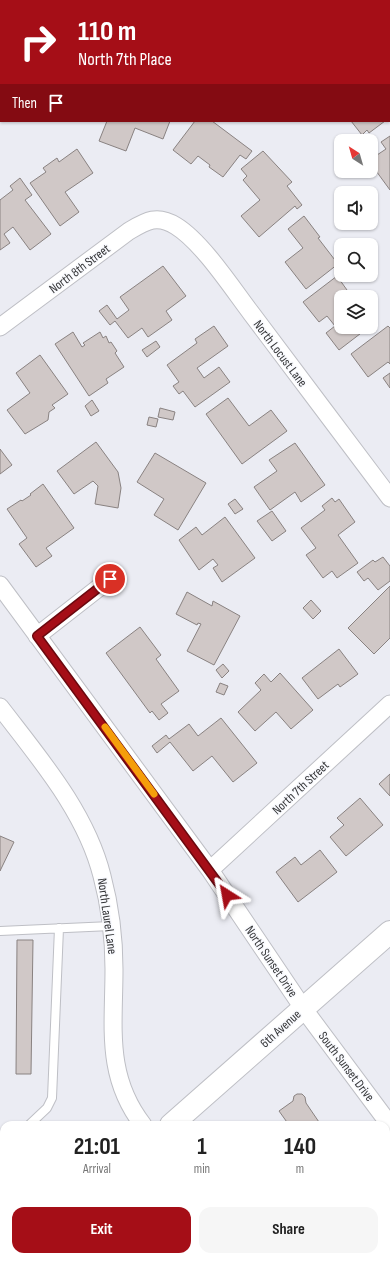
<!DOCTYPE html>
<html lang="en">
<head>
<meta charset="utf-8">
<style>
  :root { --surface:#fff; --page:#f6f6f6; --text:#222; --muted:#767676; --accent:#a50e17 }
  body { margin:0; font-family:"Sofia Sans Condensed",sans-serif; background:var(--page); color:var(--text); height:100vh; display:flex; flex-direction:column; font-size:15px; white-space:nowrap }
  * { box-sizing:border-box; margin:0 }
  p { font-size:13px; color:var(--muted) }
  .icon { flex:none; width:22px; height:22px; fill:none; stroke:currentColor; stroke-width:2; stroke-linecap:round; stroke-linejoin:round }
  .map { position:relative; flex:1; overflow:hidden }
  .drawer { position:absolute; left:0px; top:1121px; width:390px; height:140px; display:flex; flex-direction:column; background:var(--surface); border-radius:12px 12px 0 0; box-shadow:0 1px 3px #0004 }
  .drawer>* { flex:none }
  .top-card { position:absolute; left:0px; top:0px; width:390px; height:122px; box-shadow:0 1px 3px #0004; background:#a50e17; color:#fff; overflow:hidden }
  .needle { width:26px; rotate:323deg }
  .buttons { position:absolute; left:334px; top:134px; display:grid; gap:8px }
  .buttons a { display:grid; place-items:center; width:44px; height:44px; border-radius:8px; background:var(--surface); box-shadow:0 1px 3px #0004; font-size:20px }
  .pin { position:absolute; display:grid; place-items:center; width:34px; height:34px; color:#fff; margin:-17px; border:2px solid #fff; border-radius:50%; box-shadow:0 1px 4px #0007 }
  .me { position:absolute; width:44px; margin:-22px; rotate:326deg; stroke-linejoin:round; filter:drop-shadow(0 0 3px #0008) }
  .turn { display:flex; align-items:center; gap:14px; height:84px; padding:0 12px; font-size:18px }
  .turn .icon { width:52px; height:52px; stroke-width:2.5 }
  .turn b { display:block; font-size:28px; line-height:34px }
  .then { display:flex; align-items:center; height:38px; padding:0 12px; background:#0003; gap:8px; font-size:15px }
  .eta { display:flex; justify-content:space-evenly; align-items:center; height:68px; text-align:center }
  .eta b { font-size:24px; font-weight:700; line-height:28px }
  .cta { display:flex; gap:8px; margin-top:auto; padding:8px 12px }
  .cta a { flex:1; height:46px; border-radius:12px; background:var(--accent); color:#fff; font-size:16px; font-weight:700; line-height:46px; text-align:center }
  .cta a+a { background:var(--page); color:var(--text) }
  .map>svg:first-child { display:block }
</style>
</head>
<body>
<div class="map">
<svg width="390" height="1261" viewBox="0 0 390 1261">
  <rect width="100%" height="100%" fill="#ebecf3"/>
  <path fill="#d0c8c7" stroke="#898281" d="M263,0H316L317,1H264Z
    M107,121H170L163,139L135,128L126,151L99,141Z
    M195,121H212L252,151L246,159L240,155L223,177L209,167L210,165L198,156L191,164L173,150Z
    M351,121H385L369,133L367,130L362,135Z
    M390,136V190L371,164V159L386,149L381,142Z
    M77,149L93,173L65,192L79,212L60,226L30,183L46,172L43,168L57,158L59,162Z
    M263,151L292,182L287,186L302,205L297,209L295,206L259,237L241,216L260,200L243,180L247,176L241,169Z
    M20,178L32,195L25,200L51,234L30,250L13,227L4,234L10,243L0,250V200L13,190L10,186Z
    M304,216L320,237L318,238L338,264L306,289L285,262L303,248L288,229Z
    M163,266L186,296L166,311L172,320L148,337L142,328L128,338L115,321L110,325L99,311L107,305L117,319L129,310L120,297Z
    M337,276L352,297H341V327H369L339,350L326,333L335,326L327,316L319,322L303,302Z
    M214,326L228,346L197,368L204,378L219,367L230,382L195,407L183,391L179,394L173,386L179,382L167,365L197,343L195,339Z
    M388,326L390,328V364L388,362L368,377L351,354Z
    M73,332L82,347L85,345L83,343L100,332L103,338L106,336L109,343L111,342L117,351L115,353L124,367L106,379L108,383L89,396L55,344Z
    M156,341L160,347L147,357L142,350Z
    M40,355L68,394L52,405L55,408L49,412L48,420L25,434L7,410L30,393L16,373Z
    M390,373V388L383,378Z
    M228,398L249,426L271,410L287,431L242,464L206,414Z
    M92,400L99,411L91,416L85,406Z
    M160,408L175,412L173,420L158,417Z
    M149,417L158,419L156,427L147,425Z
    M96,442L118,472L121,488L118,508L95,504L98,486L93,481L74,494L57,471Z
    M295,443L325,485L301,502L295,492L270,510L254,487L277,471L269,460Z
    M0,449L12,465L0,474Z
    M155,453L206,483L178,530L154,515L164,499L137,482Z
    M43,484L74,528L46,548L52,556L36,567L19,544L27,538L7,509L21,500L22,501L31,495L30,494Z
    M332,498L335,502L339,499L355,522L338,535L358,563L337,578L332,571L323,578L306,555L316,548L301,528L325,510L322,506Z
    M235,499L243,509L235,514L228,504Z
    M272,511L286,531L272,541L257,521Z
    M225,517L255,558L222,582L213,568L218,565L213,559L199,570L179,540L196,527L202,535Z
    M383,557L390,566V581L378,590L368,578L364,581L357,572L373,560L375,562Z
    M390,586V638L374,654L348,628Z
    M187,592L212,606L213,601L240,616L214,665L187,651L201,624L198,623L197,625L176,614Z
    M311,600L321,611L313,619L303,608Z
    M140,627L161,655L156,659L179,691L161,704L168,713L159,720L152,711L150,713L106,653Z
    M339,649L358,674L340,687L338,684L318,699L302,678Z
    M223,664L229,671L222,678L216,670Z
    M280,673L313,710L291,729L276,712L255,731L238,712L261,690L255,683L264,674L271,682Z
    M220,683L228,686L224,695L216,692Z
    M221,718L257,763L233,782L212,756L193,771L170,742L157,753L152,746L166,735L169,739L189,724L198,736Z
    M390,774V796L379,784Z
    M360,798L383,825L346,856L330,837L344,825L337,818Z
    M0,836L14,842L0,871Z
    M320,850L337,872L298,902L276,872L295,857L301,865Z
    M17,940H33L31,1074H16Z
    M297,1094H302L305,1097L306,1103L321,1125H289L279,1111L293,1101L294,1096Z
    M386,1218L390,1223V1250L386,1253Z
    M124,1257H145L148,1261H119Z
    M346,1257H381L376,1261H347L345,1258Z"/>
  <g fill="none" stroke-linecap="round" stroke-linejoin="round">
    <g stroke="#bebfc5" stroke-width="10">
      <path id="lane" d="M0,931L111,926
        M29,1125L47,1108L52,1098L59,928
        M0,1153L4,1149"/>
    </g>
    <g stroke="#bebfc5" stroke-width="19">
      <path id="street" d="M375,0L376,1
        M389,19L390,20
        M0,327L129,231C146,221 157,214 176,226C202,242 232,288 251,313C297,375 344,436 390,498
        M0,585L210,870L303,1008L390,1125
        M37,636L110,579
        M0,707C39,758 86,812 102,876C110,906 114,938 114,969C114,1027 105,1076 143,1125
        M210,870L390,704
        M243,1257L246,1261"/>
    </g>
    <g stroke="#bebfc5" stroke-width="24">
      <path id="secondary" d="M171,1125L390,932
        M25,1261L29,1257"/>
    </g>
    <use href="#lane" stroke="#fff" stroke-width="8"/>
    <use href="#street" stroke="#fff" stroke-width="17"/>
    <use href="#secondary" stroke="#fff" stroke-width="22"/>
  </g>
  <g fill="none" stroke-linecap="round" stroke-linejoin="round">
    <g stroke="#6b090f" stroke-width="10">
      <path id="route" d="M110,579L37,636L227,895"/>
    </g>
    <use href="#route" stroke="#a50e17" stroke-width="7"/>
    <path stroke="#f59e0b" stroke-width="7" d="M105,727L154,794"/>
  </g>
  <g text-anchor="middle" stroke-width="3" stroke-linejoin="round" paint-order="stroke">
    <g font-size="13" fill="#343537" stroke="#f9fafe">
      <text transform="translate(79 268) rotate(-37)" y="5">North 8th Street</text>
      <text transform="translate(281 353) rotate(53)" y="5">North Locust Lane</text>
      <text transform="translate(300 787) rotate(-43)" y="5">North 7th Street</text>
      <text transform="translate(108 916) rotate(82)" y="5">North Laurel Lane</text>
      <text transform="translate(272 961) rotate(56)" y="5">North Sunset Drive</text>
      <text transform="translate(280 1028) rotate(-42)" y="5">6th Avenue</text>
      <text transform="translate(347 1066) rotate(53)" y="5">South Sunset Drive</text>
    </g>
  </g>
</svg>
<div class="buttons">
<a><svg class="needle" viewBox="-14 -14 28 28"><path d="M0-13l5 13h-10z" fill="#e53935"/><path d="M0 13l5-13h-10z" fill="#767676"/></svg></a>
<a><svg class="icon" aria-label="sound" viewBox="0 0 24 24"><path d="M4 9h4l5-4v14l-5-4H4zM17 9q2 3 0 6"/></svg></a>
<a><svg class="icon" aria-label="search" viewBox="0 0 24 24"><circle cx="10" cy="10" r="6"/><path d="M15 15l6 6"/></svg></a>
<a><svg class="icon" aria-label="layers" viewBox="0 0 24 24"><path d="M12 4l9 5-9 5-9-5zM3 14l9 5 9-5"/></svg></a>
</div>
<div class="pin" style="left:110px;top:579px;background:#d93025"><svg class="icon" aria-label="arrive" viewBox="0 0 24 24"><path d="M6 21V4h12l-3 4 3 4H6"/></svg></div>
<svg class="me" style="left:227px;top:895px" viewBox="-20 -20 40 40"><path d="M0-17L14 15 0 8-14 15z" fill="#a50e17" stroke="#fff" stroke-width="4"/></svg>
<div class="top-card">
<div class="turn"><svg class="icon" aria-label="right" viewBox="0 0 24 24"><path d="M7 20v-9h11M14 6l5 5-5 5"/></svg><div><b>110 m</b>North 7th Place</div></div>
<div class="then">Then<svg class="icon" aria-label="arrive" viewBox="0 0 24 24"><path d="M6 21V4h12l-3 4 3 4H6"/></svg></div>
</div>
<section class="drawer">
<div class="eta">
<div><b>21:01</b><p>Arrival</p></div>
<div><b>1</b><p>min</p></div>
<div><b>140</b><p>m</p></div>
</div>
<div class="cta"><a>Exit</a><a>Share</a></div>
</section>
</div>
</body>
</html>
